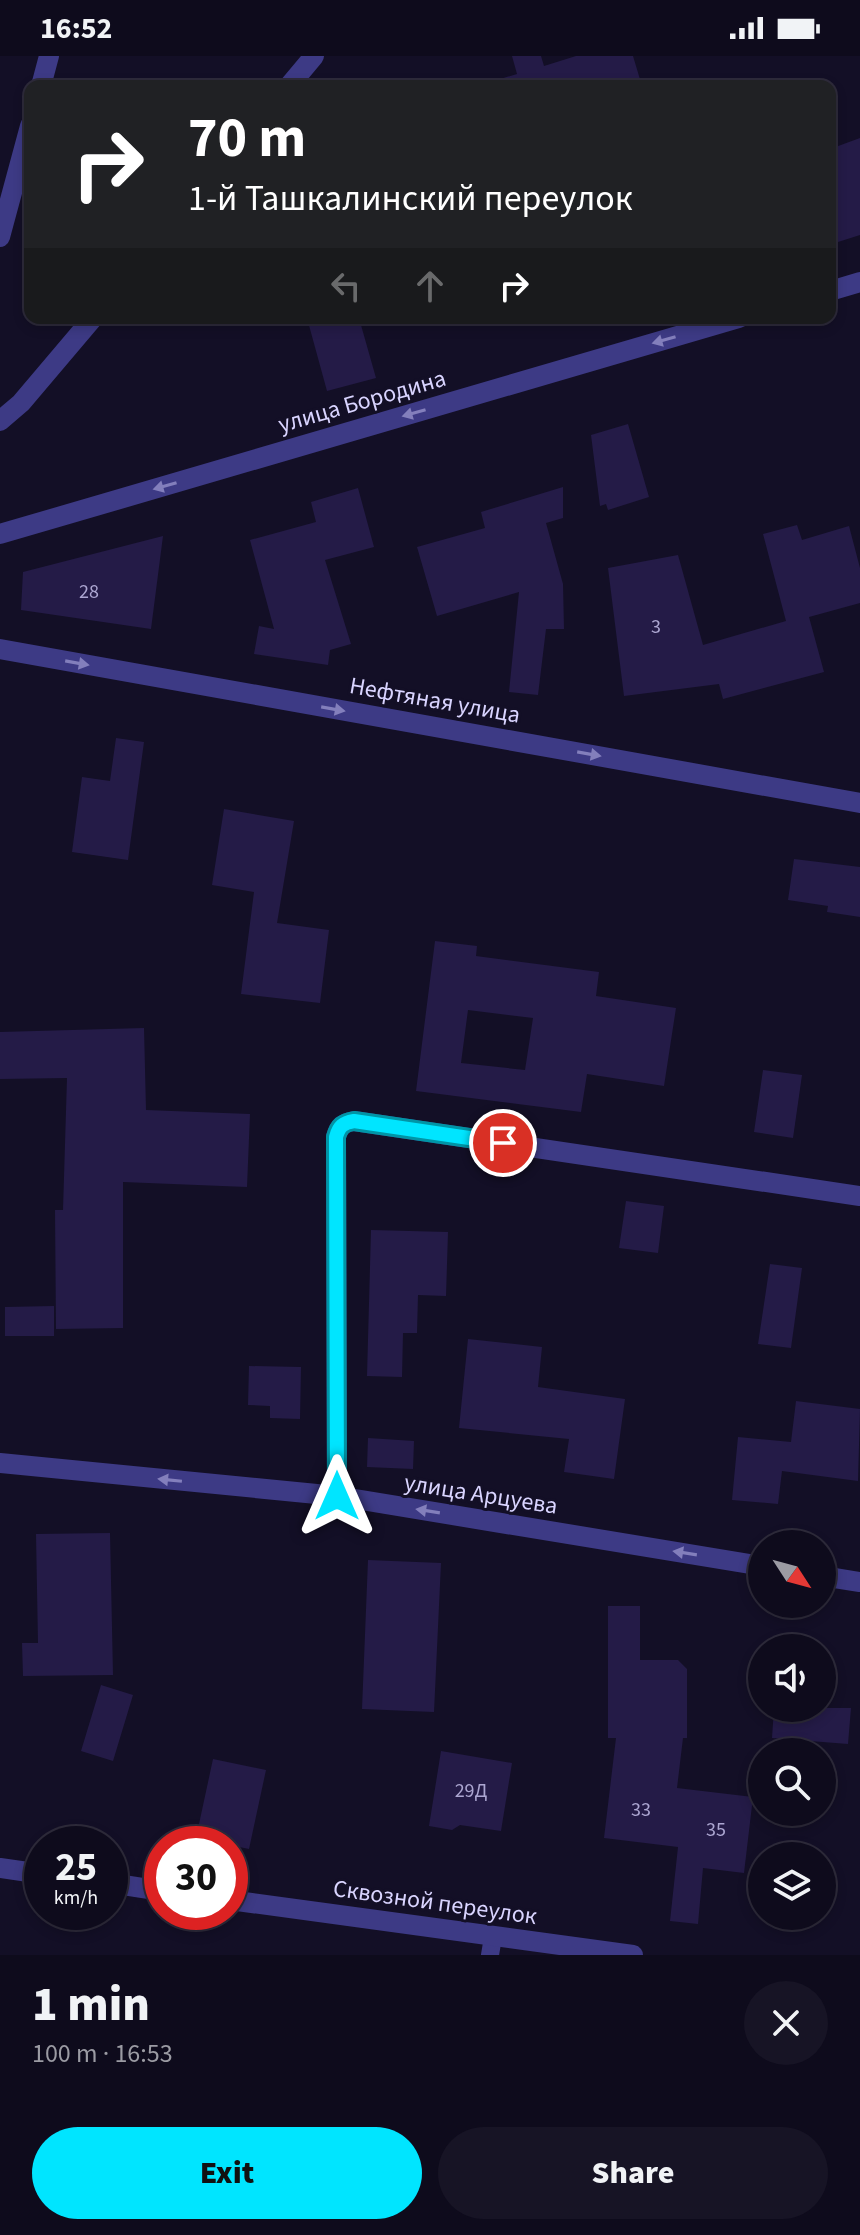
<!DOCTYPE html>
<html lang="en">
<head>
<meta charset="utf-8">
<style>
  :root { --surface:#0e0b1c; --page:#171425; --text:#f1f3f6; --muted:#9b9ba3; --line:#2e2b3b; --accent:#00e5ff }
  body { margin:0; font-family:"Source Sans 3",sans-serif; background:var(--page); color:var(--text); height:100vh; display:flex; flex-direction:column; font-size:30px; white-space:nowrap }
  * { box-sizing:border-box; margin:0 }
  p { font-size:26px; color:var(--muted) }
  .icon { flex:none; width:44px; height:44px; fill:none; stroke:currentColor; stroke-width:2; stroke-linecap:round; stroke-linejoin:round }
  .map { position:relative; height:1899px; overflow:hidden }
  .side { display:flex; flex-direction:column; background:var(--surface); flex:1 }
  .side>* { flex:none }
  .hud { position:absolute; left:24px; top:24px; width:812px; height:244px; border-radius:16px; box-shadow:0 4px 12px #0003,0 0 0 2px var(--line); background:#202124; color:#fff; overflow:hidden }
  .needle { width:52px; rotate:126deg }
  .tools { position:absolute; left:748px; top:1474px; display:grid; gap:16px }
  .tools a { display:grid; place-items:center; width:88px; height:88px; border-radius:50%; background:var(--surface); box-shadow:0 4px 12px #0003,0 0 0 2px var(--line); font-size:40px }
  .speed { position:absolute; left:24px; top:1770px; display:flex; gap:16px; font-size:40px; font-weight:700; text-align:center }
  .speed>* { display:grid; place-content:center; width:104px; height:104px; border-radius:50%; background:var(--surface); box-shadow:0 4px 12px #0003,0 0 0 2px var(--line); line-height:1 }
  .speed small { font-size:20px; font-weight:400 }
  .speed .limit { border:12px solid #d22; background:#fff; color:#111 }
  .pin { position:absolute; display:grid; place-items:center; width:68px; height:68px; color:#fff; margin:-34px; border:4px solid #fff; border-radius:50%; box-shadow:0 2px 8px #0007 }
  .me { position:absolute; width:88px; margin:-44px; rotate:0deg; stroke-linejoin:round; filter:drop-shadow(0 0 6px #0008) }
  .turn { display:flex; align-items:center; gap:28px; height:168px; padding:0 32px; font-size:36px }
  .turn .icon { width:104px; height:104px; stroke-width:2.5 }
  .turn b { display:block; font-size:56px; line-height:68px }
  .lanes { display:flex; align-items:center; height:76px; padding:0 32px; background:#0003; justify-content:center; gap:40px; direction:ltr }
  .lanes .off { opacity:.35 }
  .round { display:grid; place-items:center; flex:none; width:84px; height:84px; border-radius:42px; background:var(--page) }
  .head { display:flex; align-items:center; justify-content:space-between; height:136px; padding:0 32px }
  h1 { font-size:48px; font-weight:800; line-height:60px }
  .cta { display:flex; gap:16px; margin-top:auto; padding:16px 32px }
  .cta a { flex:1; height:92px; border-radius:48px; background:var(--accent); color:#111; font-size:32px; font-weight:800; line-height:92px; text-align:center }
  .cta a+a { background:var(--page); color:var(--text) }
  .status { display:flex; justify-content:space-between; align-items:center; height:56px; padding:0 40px; background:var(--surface); direction:ltr }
  .status svg { height:22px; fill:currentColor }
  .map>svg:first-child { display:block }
</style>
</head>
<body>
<div class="status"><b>16:52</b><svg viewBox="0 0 49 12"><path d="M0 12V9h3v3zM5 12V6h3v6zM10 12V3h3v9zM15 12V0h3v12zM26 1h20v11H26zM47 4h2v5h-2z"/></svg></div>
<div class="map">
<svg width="860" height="1899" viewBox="0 0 860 1899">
  <rect width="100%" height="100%" fill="#130f26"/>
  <path fill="#241b47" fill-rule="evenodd" d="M512,0H541L544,10L576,0H633L642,30H501L500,23L517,18Z
    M860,82V179L838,186L830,161V93Z
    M307,262H359L376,322L327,335Z
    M628,368L649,441L608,454L606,448L600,450L591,379Z
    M563,431V462L546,467L563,528L564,573H546L538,639L509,636L519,536L437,560L417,491L485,472L481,456Z
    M358,432L374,491L325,504L351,588L330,594L328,609L254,598L259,570L274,573L250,484L316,466L311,446Z
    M797,469L802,484L849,470L860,512V547L809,561L824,616L723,643L719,628L624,640L608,512L678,499L703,589L786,565L763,478Z
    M163,480L151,573L21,554L23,516Z
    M116,682L144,686L128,804L72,796L82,721L110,725Z
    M224,753L294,765L277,867L329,874L320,947L241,938L254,836L212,829Z
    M794,803L860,811V861L827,856L828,850L788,844Z
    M435,885L477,890L476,900L599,916L596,940L676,952L664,1030L587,1018L581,1056L416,1035ZM468,954L533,962L525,1014L461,1007Z
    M144,972L146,1054L250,1058L247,1131L123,1126V1272L56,1273L55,1154H63L67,1022L0,1023V976Z
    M763,1014L802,1019L793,1082L754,1076Z
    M626,1145L664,1150L658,1197L619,1192Z
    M371,1174L448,1176L446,1240L418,1239L417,1277H403L402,1321L367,1320Z
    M770,1208L802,1212L791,1292L758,1288Z
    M54,1250V1280H5V1251Z
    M468,1283L542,1291L538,1331L625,1343L614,1423L564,1416L569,1383L459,1372Z
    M249,1310L301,1311L300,1363L270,1362V1350L248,1349Z
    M796,1345L860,1353L858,1425L782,1415L778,1448L732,1444L738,1381L791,1386Z
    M368,1382L414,1385L413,1413L367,1411Z
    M110,1477L113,1619L23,1620L22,1587H38L36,1478Z
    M368,1504L441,1507L434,1656L362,1653Z
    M608,1550H640V1604H678L687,1613V1682H683L677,1732L753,1741L744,1817L703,1812L698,1868L670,1865L678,1791L604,1782L616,1682H608Z
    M101,1629L133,1639L113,1705L81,1695Z
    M774,1652H851L848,1688L772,1682Z
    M441,1695L512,1707L501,1775L460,1769L452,1774L429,1770Z
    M213,1703L266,1714L249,1793L196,1782Z"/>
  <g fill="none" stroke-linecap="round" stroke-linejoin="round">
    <path stroke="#3d3a85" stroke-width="18" d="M490,1899L493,1881"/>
    <path stroke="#3d3a85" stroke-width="20" d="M41,30L49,0
      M289,30L314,0
      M0,181L30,70
      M0,365L21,347L93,262
      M0,593L860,747
      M0,1407L337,1440L762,1510
      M337,1440L336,1081C339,1070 343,1067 354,1065L860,1140
      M822,1520L860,1526
      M0,1812L42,1818
      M110,1827L162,1835
      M230,1844L633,1899"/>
    <path stroke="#3d3a85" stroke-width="20" d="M830,235L860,226
      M0,478L739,262"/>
  </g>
  <defs><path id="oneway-solid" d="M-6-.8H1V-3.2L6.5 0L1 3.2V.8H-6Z" transform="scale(2)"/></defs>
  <g fill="#837fbc">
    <use href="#oneway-solid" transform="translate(664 284) rotate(164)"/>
    <use href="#oneway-solid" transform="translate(414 357) rotate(164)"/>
    <use href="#oneway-solid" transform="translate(165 430) rotate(164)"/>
    <use href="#oneway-solid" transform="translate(77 607) rotate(10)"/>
    <use href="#oneway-solid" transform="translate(333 653) rotate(10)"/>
    <use href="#oneway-solid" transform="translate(589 698) rotate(10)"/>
    <use href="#oneway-solid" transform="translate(170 1424) rotate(-174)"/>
    <use href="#oneway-solid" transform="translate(428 1455) rotate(-171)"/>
    <use href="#oneway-solid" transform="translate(685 1497) rotate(-171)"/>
  </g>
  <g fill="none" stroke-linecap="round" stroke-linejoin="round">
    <g stroke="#0095a6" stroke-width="20">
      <path id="route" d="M337,1440L336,1081C339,1070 343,1067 354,1065L503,1087"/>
    </g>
    <use href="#route" stroke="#00e5ff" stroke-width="14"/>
  </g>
  <g text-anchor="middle" stroke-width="6" stroke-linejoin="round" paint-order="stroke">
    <g font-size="20" fill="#aca6d1">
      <text x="89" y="542">28</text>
      <text x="656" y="577">3</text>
      <text x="471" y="1741">29Д</text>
      <text x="641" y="1760">33</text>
      <text x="716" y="1780">35</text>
    </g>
    <g font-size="24" fill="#d9d4ff" stroke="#130f26">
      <text transform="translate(362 345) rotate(-16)" y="8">улица Бородина</text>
      <text transform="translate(435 644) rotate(10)" y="8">Нефтяная улица</text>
      <text transform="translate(481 1438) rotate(9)" y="8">улица Арцуева</text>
      <text transform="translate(435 1846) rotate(8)" y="8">Сквозной переулок</text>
    </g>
  </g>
</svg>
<div class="tools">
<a><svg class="needle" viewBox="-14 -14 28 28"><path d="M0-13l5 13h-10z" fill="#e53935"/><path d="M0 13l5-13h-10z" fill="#9b9ba3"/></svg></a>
<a><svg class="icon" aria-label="sound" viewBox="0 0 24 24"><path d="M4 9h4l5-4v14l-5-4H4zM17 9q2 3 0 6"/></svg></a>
<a><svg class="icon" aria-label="search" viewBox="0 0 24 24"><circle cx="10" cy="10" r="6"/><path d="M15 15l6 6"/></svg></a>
<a><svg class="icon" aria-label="layers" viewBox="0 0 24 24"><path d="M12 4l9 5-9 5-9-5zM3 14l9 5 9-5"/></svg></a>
</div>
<div class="speed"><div>25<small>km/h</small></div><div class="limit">30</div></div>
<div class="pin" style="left:503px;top:1087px;background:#d93025"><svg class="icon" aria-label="arrive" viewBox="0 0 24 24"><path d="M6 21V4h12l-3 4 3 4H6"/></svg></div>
<svg class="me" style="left:337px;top:1440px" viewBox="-20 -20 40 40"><path d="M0-17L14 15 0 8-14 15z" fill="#00e5ff" stroke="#fff" stroke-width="4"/></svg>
<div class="hud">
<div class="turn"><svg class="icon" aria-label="right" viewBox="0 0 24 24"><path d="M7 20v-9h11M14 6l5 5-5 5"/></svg><div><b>70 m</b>1-й Ташкалинский переулок</div></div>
<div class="lanes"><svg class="icon off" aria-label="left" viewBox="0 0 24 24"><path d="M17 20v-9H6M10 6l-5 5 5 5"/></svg><svg class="icon off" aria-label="ahead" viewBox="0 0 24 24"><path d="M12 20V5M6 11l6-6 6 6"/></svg><svg class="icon" aria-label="right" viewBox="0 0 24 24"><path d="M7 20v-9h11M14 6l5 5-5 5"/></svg></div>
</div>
</div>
<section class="side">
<div class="head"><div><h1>1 min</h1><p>100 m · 16:53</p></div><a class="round"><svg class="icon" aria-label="close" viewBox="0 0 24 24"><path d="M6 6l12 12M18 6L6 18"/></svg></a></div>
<div class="cta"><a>Exit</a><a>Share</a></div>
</section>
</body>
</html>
